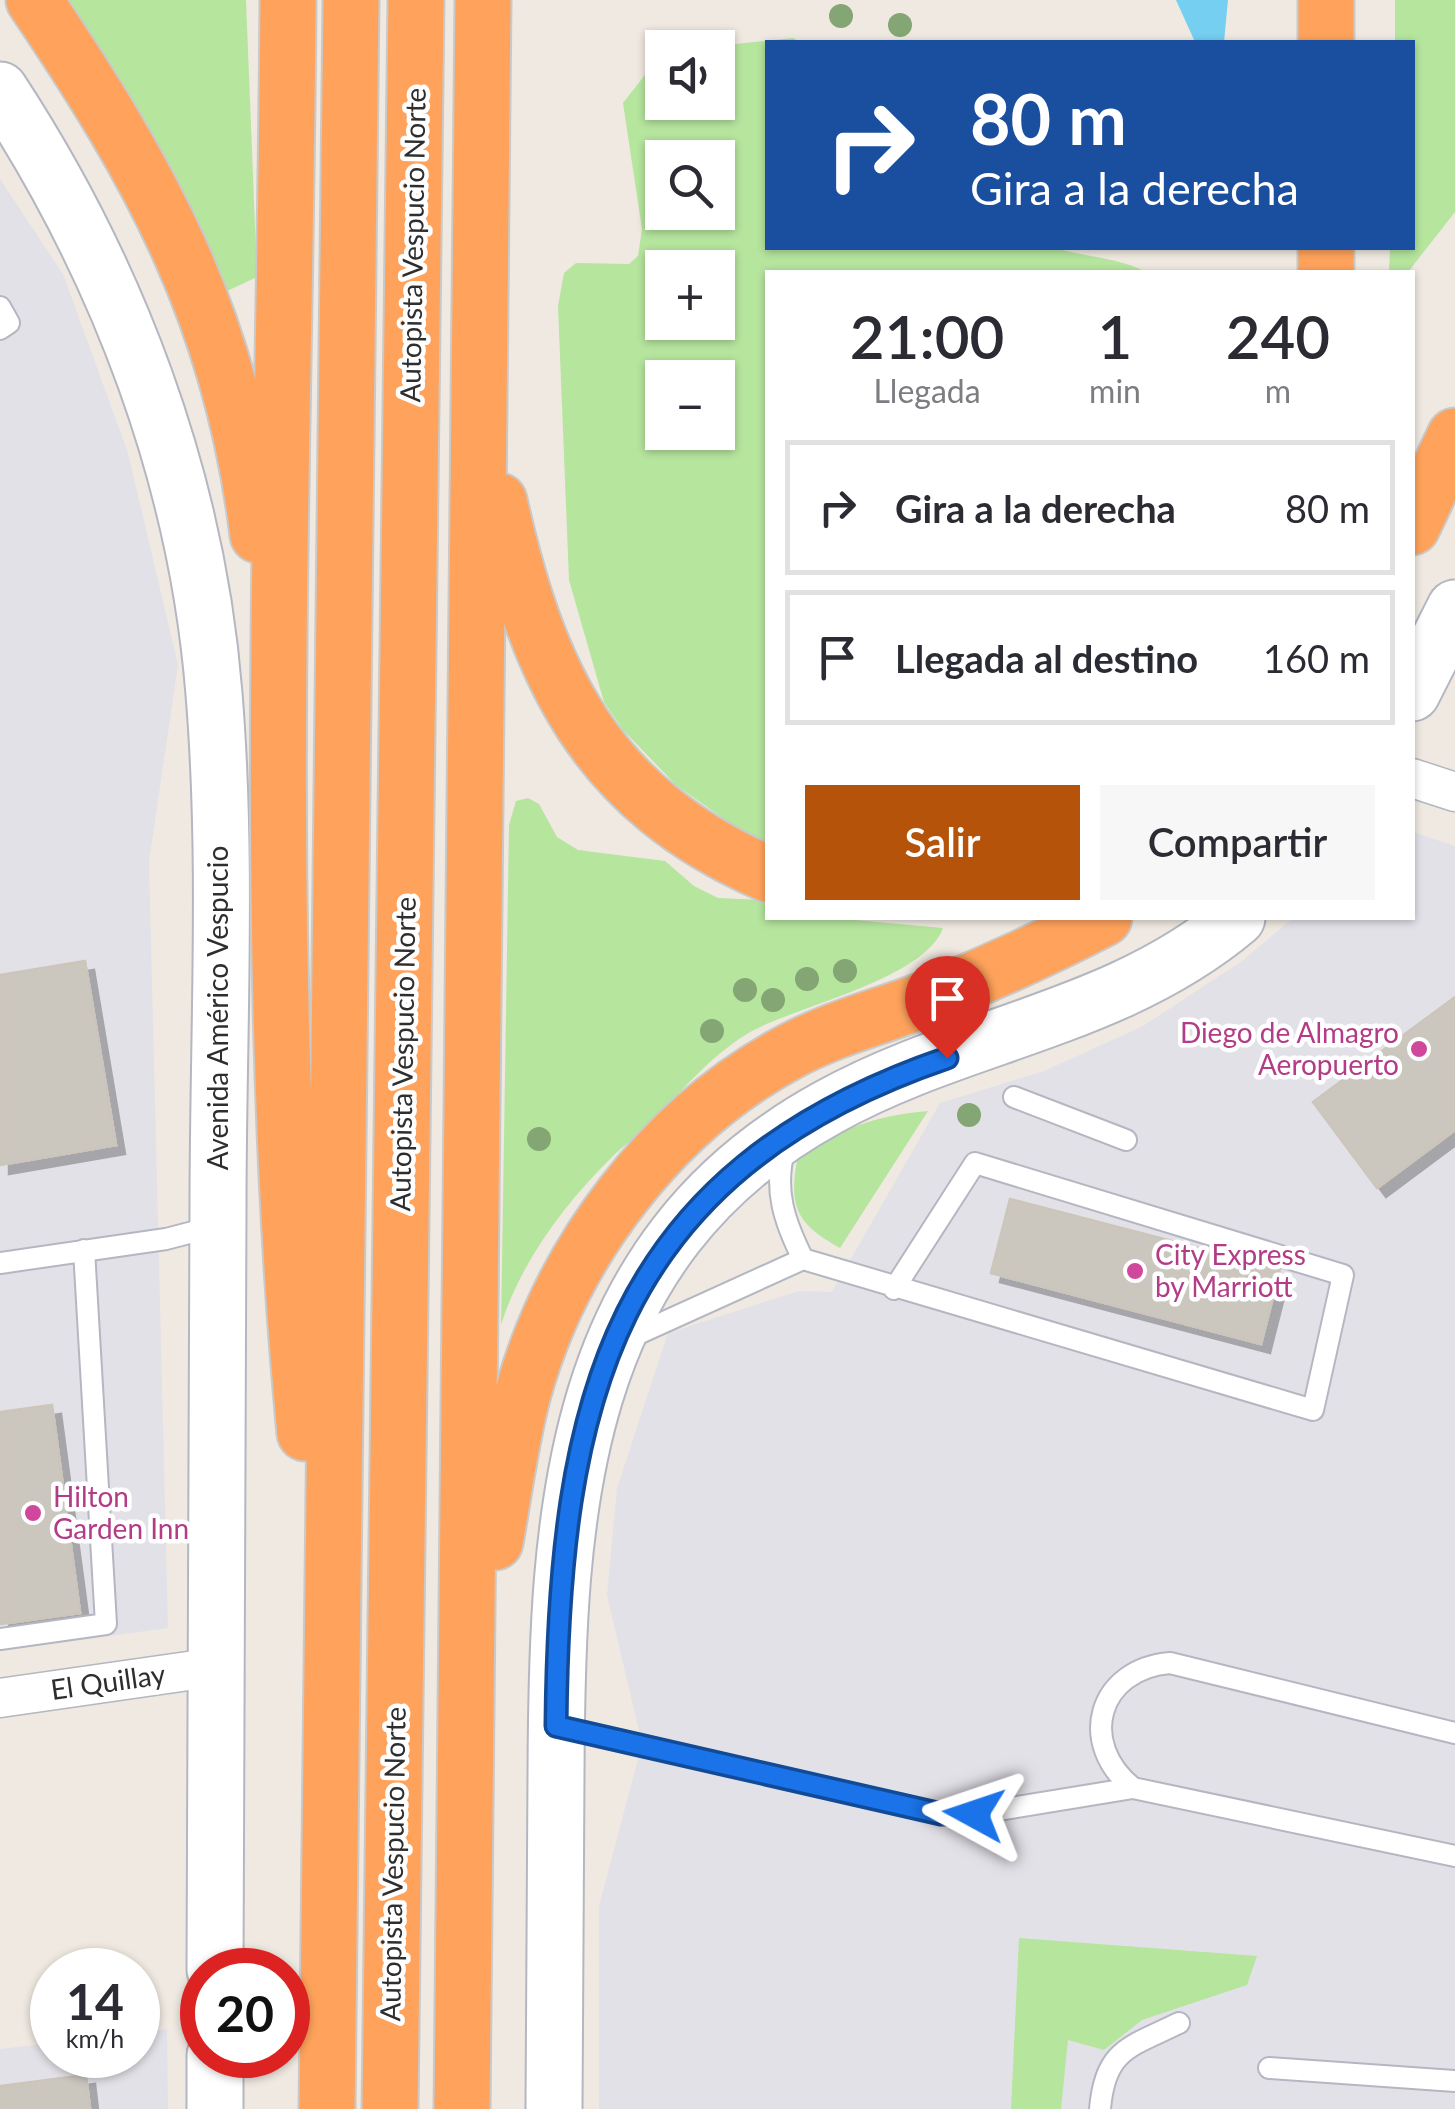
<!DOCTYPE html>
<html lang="es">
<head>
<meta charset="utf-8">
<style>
  :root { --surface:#fff; --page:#f7f7f7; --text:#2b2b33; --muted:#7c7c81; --line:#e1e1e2; --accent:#b45309 }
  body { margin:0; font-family:Lato,sans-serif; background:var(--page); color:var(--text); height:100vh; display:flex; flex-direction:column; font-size:38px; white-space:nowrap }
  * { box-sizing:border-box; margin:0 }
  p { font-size:32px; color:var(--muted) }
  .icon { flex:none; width:55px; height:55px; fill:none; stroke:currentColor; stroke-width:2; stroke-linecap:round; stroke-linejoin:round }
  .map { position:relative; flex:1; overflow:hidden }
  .sheet { position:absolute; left:765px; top:270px; width:650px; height:650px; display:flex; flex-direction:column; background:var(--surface); border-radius:0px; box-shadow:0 2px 8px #0004 }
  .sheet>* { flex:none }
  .hud { position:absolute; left:765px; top:40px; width:650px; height:210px; border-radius:0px; box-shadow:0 2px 8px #0004; background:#1a4fa0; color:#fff; overflow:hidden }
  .fabs { position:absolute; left:645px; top:30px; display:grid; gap:20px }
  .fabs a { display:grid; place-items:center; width:90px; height:90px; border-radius:0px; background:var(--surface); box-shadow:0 2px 8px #0004; font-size:50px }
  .speed { position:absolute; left:30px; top:1948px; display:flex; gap:20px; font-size:50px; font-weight:700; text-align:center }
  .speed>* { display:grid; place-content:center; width:130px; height:130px; border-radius:50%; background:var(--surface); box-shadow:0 2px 8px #0004; line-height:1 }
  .speed small { font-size:25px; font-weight:400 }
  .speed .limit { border:15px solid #d22; background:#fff; color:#111 }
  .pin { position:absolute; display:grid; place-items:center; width:85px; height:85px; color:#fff; margin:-102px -42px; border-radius:50% 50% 50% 0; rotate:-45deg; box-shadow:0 0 10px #0007 }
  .pin .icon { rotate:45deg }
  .me { position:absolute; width:110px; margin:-55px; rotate:275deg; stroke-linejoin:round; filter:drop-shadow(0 0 8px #0008) }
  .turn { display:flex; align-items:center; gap:35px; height:210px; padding:0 40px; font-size:45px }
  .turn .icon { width:130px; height:130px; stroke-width:2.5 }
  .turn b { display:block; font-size:70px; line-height:85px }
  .eta { display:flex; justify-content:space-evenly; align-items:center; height:170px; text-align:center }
  .eta b { font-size:60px; font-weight:600; line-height:70px }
  .button { display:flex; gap:20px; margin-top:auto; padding:20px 40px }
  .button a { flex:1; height:115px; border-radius:0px; background:var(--accent); color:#fff; font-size:40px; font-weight:600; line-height:115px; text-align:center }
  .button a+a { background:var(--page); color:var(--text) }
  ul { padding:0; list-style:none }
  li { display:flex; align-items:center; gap:30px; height:135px; margin:0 20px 15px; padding:0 20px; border:5px solid var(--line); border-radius:0px }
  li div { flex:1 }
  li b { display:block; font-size:38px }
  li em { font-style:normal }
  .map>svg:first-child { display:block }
</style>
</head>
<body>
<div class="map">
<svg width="1455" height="2109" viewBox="0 0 1455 2109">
  <defs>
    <filter id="shadow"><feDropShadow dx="9" dy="9" stdDeviation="0" flood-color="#0004"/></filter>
  </defs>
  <rect width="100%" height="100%" fill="#efe9e1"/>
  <path fill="#e3e1e8" d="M0,179L63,274L128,453L178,665L149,861L168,1628L0,1651Z
    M1413,832L1455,846V2109H599V1906L642,1744L607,1595L617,1488L668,1333L799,1291L832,1292L940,1103L1044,1071L1143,1026L1242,961L1293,918H1412Z
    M167,2029L168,2109H0V2049L52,2043V2055H138V2033Z"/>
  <path fill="#b6e59e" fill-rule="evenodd" d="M46,0H246L257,277L225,292Z
    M1395,0H1455V212L1408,272H1389L1390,248H1412V42H1395Z
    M793,38L800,42H768V248H1056C1085,257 1120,258 1146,272H768L767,849L676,785L623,730L604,702L569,580L558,306L564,273L576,263L629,264L638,256L642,229L623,103L648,71L662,62V102H718V48L706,47ZM662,158H718V212H662ZM662,268H718V322H662ZM662,378H718V432H662Z
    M528,798L539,804L557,837L578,850L665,861L694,886L718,898L767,900L768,918H833L943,928C925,978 802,1005 754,1030C713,1052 680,1093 648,1126C637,1137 624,1145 613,1156C566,1202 521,1261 501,1325L509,825L516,801Z
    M928,1111L840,1248C799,1225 788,1209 797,1161C842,1128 872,1116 928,1111Z
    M1019,1938L1257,1956L1247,1985L1142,2020L1104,2050L1068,2040L1061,2109H1011Z"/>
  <path fill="#75cff0" d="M1176,0H1228L1224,42H1195Z"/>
  <path fill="#cbc7bf" stroke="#cbc5ba" stroke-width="2.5" filter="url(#shadow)" d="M85,961L116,1145L0,1165V975Z
    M1455,997V1130L1377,1188L1313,1102Z
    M1010,1199L1280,1269L1261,1344L991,1273Z
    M52,1405L80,1613L0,1624V1412Z
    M86,2075L90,2109H0V2086Z"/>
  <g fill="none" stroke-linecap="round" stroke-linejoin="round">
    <g stroke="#b4b7c1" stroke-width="24">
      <path id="lane" d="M0,307L9,323L0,329
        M1014,1097L1126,1140
        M785,1147C773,1189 784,1221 803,1259
        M0,1263L166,1239L216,1226
        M629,1338L803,1259L1313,1410L1343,1275L975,1163L894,1289
        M0,1639L106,1624L84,1250
        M557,1726L941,1814H974L1133,1788
        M1455,1733L1170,1663C1098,1669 1077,1743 1133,1788L1455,1856
        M1269,2068L1455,2081
        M1100,2109C1105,2049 1130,2047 1179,2023"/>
    </g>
    <g stroke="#b4b7c1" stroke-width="41">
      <path id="street" d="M1412,778L1455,792
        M0,1698L216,1667"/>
    </g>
    <g stroke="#b4b7c1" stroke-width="59">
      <path id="secondary" d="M0,90C118,270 197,478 214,694C228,863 218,1036 218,1206C217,1461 216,1715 215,1970
        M1412,693L1455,608
        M215,2055V2109
        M554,2109C555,1997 555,1885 556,1774C557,1510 569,1249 829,1107C962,1033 1116,1020 1237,918"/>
    </g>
    <g stroke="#c9c9c9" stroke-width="59">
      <path id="highway" d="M34,0C153,176 232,320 258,535
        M288,0C285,475 260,960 305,1433
        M1326,0V42
        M1326,248V272
        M499,501C538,676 595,799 768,874
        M1412,527L1455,436
        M495,1542C504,1493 510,1442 523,1393C562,1252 661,1120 791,1051C836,1027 886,1015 932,997C991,973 1048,947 1104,918
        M327,2109L351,0
        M390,2109L416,0
        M462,2109L483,0"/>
    </g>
    <use href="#lane" stroke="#fff" stroke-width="20"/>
    <use href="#street" stroke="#fff" stroke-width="38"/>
    <use href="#secondary" stroke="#fff" stroke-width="55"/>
    <use href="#highway" stroke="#ffa35c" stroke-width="55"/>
  </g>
  <g fill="#84a574">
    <circle cx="841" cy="16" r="12"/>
    <circle cx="900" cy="25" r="12"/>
    <circle cx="845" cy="971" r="12"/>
    <circle cx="807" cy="979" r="12"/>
    <circle cx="745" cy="990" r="12"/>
    <circle cx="773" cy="1000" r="12"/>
    <circle cx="712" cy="1031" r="12"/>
    <circle cx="969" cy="1115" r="12"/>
    <circle cx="539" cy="1139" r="12"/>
  </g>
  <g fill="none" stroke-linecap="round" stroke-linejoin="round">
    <g stroke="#114b97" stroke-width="25">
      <path id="route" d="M947,1058C611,1173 559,1402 556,1726L941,1814H974"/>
    </g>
    <use href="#route" stroke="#1a73e8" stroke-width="18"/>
  </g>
  <g fill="#d1479c" stroke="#fff" stroke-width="4">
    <circle cx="1419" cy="1049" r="10"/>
    <circle cx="1135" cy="1271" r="10"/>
    <circle cx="33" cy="1513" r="10"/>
  </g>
  <g text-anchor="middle" stroke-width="9" stroke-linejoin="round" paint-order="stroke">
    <g font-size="28" fill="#2e2e2e" stroke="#fff">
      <text transform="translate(413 245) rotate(-89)" y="10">Autopista Vespucio Norte</text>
      <text transform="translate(218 1008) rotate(-90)" y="10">Avenida Américo Vespucio</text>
      <text transform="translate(403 1054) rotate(-89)" y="10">Autopista Vespucio Norte</text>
      <text transform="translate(108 1682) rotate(-8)" y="10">El Quillay</text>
      <text transform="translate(393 1864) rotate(-89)" y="10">Autopista Vespucio Norte</text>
    </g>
    <g font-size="28" fill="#b23c85" stroke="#fff" text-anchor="start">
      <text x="1399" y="1043" text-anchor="end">Diego de Almagro<tspan x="1399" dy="32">Aeropuerto</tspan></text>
      <text x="1155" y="1265">City Express<tspan x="1155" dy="32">by Marriott</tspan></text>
      <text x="53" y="1507">Hilton<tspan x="53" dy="32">Garden Inn</tspan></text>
    </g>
  </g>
</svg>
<div class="fabs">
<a><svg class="icon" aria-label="sound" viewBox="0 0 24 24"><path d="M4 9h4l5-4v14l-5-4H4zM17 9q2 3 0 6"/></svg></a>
<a><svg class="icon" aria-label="search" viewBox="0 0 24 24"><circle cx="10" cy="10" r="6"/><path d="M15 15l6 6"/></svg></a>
<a>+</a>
<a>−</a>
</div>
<div class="speed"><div>14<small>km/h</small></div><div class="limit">20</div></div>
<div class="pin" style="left:947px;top:1058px;background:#d93025"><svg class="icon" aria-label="arrive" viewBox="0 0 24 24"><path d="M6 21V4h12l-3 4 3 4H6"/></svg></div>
<svg class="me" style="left:974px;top:1814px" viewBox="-20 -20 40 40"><path d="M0-17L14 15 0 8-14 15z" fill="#1a73e8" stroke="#fff" stroke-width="4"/></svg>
<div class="hud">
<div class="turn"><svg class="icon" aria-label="right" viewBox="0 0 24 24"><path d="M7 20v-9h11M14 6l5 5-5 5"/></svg><div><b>80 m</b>Gira a la derecha</div></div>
</div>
<section class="sheet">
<div class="eta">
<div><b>21:00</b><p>Llegada</p></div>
<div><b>1</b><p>min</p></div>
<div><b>240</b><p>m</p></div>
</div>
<ul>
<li><svg class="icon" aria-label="right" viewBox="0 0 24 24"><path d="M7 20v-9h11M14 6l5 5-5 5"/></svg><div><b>Gira a la derecha</b></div><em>80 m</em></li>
<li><svg class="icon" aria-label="arrive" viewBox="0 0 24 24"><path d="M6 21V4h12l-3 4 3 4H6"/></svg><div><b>Llegada al destino</b></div><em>160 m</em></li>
</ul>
<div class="button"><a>Salir</a><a>Compartir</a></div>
</section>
</div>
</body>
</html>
